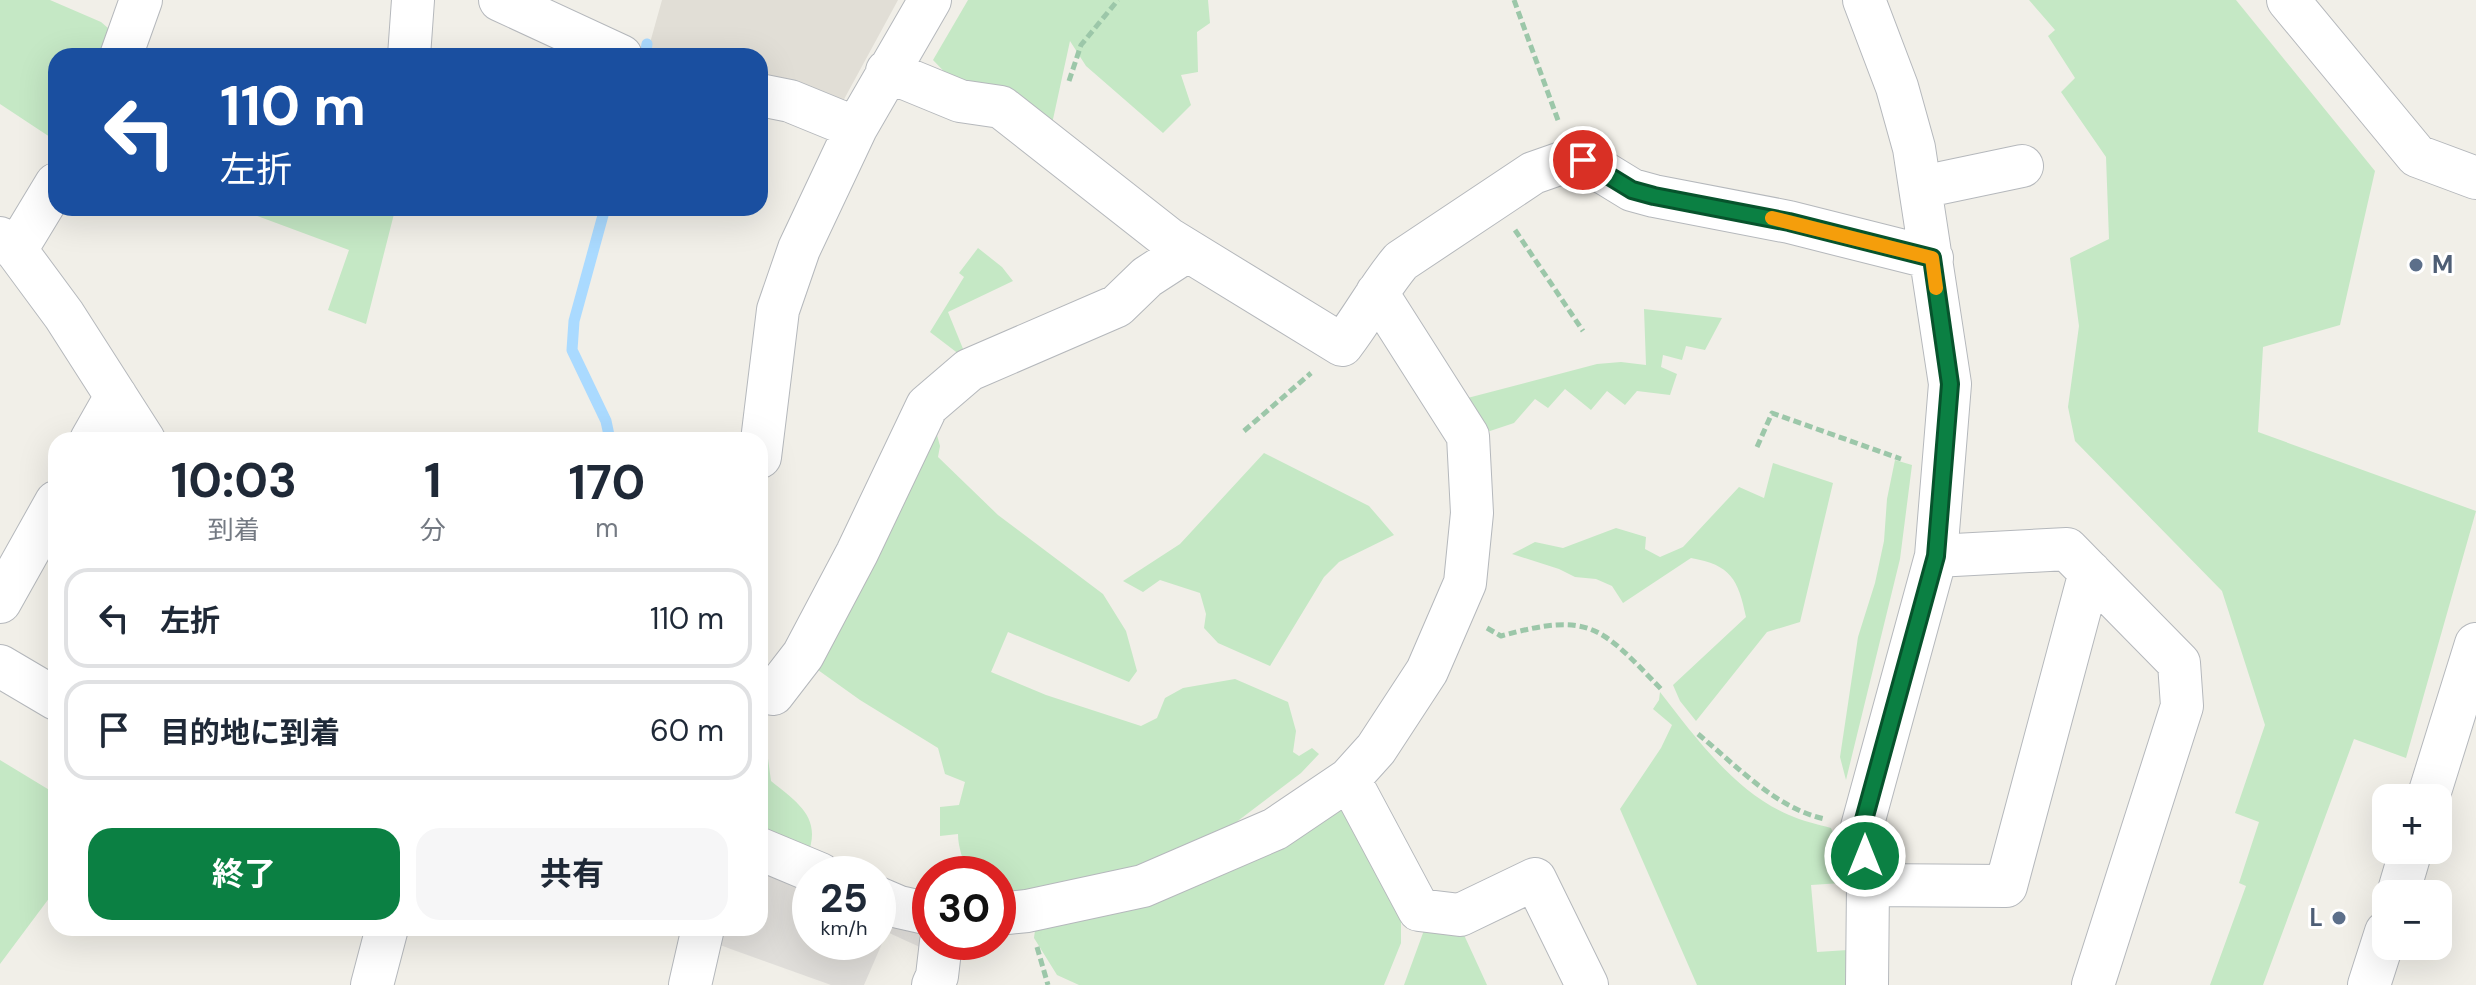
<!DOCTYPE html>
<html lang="ja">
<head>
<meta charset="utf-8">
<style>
  :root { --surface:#fff; --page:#f6f6f7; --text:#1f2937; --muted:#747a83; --line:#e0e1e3; --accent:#0b8043 }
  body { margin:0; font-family:"DM Sans","Noto Sans JP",sans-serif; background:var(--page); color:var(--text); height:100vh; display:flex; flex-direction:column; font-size:30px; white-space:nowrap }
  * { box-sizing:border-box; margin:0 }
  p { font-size:26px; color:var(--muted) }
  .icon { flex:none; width:44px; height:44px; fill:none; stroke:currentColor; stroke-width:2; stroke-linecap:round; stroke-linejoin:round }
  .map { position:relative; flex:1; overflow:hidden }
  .sheet { position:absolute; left:48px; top:432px; width:720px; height:504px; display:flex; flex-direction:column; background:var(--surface); border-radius:24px; box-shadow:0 8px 32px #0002 }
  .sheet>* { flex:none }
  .hud { position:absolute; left:48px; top:48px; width:720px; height:168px; border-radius:24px; box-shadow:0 8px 32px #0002; background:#1a4fa0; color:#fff; overflow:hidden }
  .controls { position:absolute; left:2372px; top:784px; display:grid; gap:16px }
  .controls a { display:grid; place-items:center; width:80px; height:80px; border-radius:16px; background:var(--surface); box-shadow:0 8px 32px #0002; font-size:40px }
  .speed { position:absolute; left:792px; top:856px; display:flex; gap:16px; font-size:40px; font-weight:700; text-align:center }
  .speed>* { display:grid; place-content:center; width:104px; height:104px; border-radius:50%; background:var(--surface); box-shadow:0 8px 32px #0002; line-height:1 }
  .speed small { font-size:20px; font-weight:400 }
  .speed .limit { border:12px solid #d22; background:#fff; color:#111 }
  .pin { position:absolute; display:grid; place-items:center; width:68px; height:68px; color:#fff; margin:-34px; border:4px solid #fff; border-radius:50%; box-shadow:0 2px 8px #0007 }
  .me { position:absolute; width:88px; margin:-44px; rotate:0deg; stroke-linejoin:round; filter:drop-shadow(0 0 6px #0008) }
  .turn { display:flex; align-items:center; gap:28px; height:168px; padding:0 40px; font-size:36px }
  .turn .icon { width:104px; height:104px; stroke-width:2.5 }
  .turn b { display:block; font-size:56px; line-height:68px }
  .eta { display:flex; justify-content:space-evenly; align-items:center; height:136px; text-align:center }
  .eta b { font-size:48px; font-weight:700; line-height:56px }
  .cta { display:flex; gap:16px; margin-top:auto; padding:16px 40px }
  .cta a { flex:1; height:92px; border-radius:24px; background:var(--accent); color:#fff; font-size:32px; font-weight:700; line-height:92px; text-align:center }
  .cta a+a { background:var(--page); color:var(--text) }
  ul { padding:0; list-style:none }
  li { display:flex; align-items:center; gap:24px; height:100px; margin:0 16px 12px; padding:0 24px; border:4px solid var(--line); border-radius:24px }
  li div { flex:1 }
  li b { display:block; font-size:30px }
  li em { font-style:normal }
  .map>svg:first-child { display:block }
</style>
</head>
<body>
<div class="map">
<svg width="2476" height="985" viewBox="0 0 2476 985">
  <rect width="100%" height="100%" fill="#f1efe8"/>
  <path fill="#e0deda" d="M760,853L810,875V942H878V905L930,927L935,954L887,932L864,985H831L717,944L719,928H760Z"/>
  <path fill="#e1ded6" d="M662,0H898L842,103L760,82V56H661L650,53L648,50Z"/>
  <path fill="#c5e8c5" d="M0,0H50L101,22L115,34L108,56H56V141L0,104Z
    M968,0H1208L1210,23L1197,32L1198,72L1181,75L1191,105L1163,133L1086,66L1070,41L1050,133L959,87L933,60Z
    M2029,0H2236L2375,171L2340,325L2263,347L2258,432L2476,511L2406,758L2354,739L2263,985H2210L2246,886L2239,883L2259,822L2235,813L2265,725L2222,591L2075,441L2068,407L2079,326L2070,258L2109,239L2106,157L2061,92L2075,78L2048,36L2055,30Z
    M236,208L395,210L366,324L328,310L349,250Z
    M978,248L1002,267L1013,281L948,312L968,361L930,332L964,277L959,273Z
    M1644,309L1722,318L1705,350L1686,346L1682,360L1663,355L1661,367L1677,374L1670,395L1637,391L1625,405L1607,391L1591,410L1565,389L1548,408L1535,399L1514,423L1472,437L1456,401L1597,364L1621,362L1646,365Z
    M931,413L940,446L938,457L998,515L1103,594L1126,631L1137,671L1129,682L1008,632L991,672L1046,695L1141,726L1157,718L1165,698L1183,688L1235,679L1288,702L1296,731L1293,752L1299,756L1312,748L1319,754L1301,773L1214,839L1182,859L1004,901L1002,886L998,885V874H967C964,860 958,849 958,834L940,836V807L959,805L965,782L945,774L938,748L860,700L811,665L762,713L771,781C798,803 823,818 807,856L760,838V709Z
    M1264,453L1369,506L1394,535L1339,562L1324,577L1270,666L1218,643L1204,628L1206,614L1200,593L1160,580L1143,592L1123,581L1180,544Z
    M1895,460L1912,465L1900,559L1846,780L1840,757L1858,637L1875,583L1884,541L1887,499Z
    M1773,463L1833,483L1800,622L1767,632L1696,721L1680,701L1673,685L1746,617C1738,579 1731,565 1691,558L1623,603L1612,586L1596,579L1575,577L1559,569L1512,554L1535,542L1563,548L1616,528L1646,537L1645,549L1660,557L1683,547L1739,487L1764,498Z
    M1660,692C1695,737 1735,792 1789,815C1802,821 1817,824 1831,828L1836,840L1842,883L1811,885L1817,952L1848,950L1849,985H1697L1620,809L1661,748L1672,725L1653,709L1659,700Z
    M0,760L56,794V889L0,964Z
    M1339,802L1401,914V943L1384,985H1079L1057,975L1034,938L1036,923Z
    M1427,922L1459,924L1487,985H1404Z"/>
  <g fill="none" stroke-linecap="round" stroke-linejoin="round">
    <path stroke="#aadaff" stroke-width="11" d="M645,56L647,44
      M605,208L574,321L572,350L606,421L610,440"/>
    <g stroke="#b5b8bc" stroke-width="44">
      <path id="minor" d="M500,0L621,56
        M1864,0L1897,87L1914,148L1950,384L1936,556L1862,827L1868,885L1867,985
        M2288,0L2417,156L2476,178
        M121,56L141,0
        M409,56L413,0
        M887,71L960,101L1001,107L1169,239L1342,345C1363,318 1379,287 1401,261L1533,173L1573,159L1583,160L1632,190L1654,196L1789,222L1932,258
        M760,95L790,101L856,128
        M1922,187L2022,166
        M0,238L16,250L64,315L144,440
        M16,250L56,184
        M91,440L116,396
        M760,457L778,310L799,249L856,128L930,0
        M1936,556L2067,549L2179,663L2182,706L2093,985
        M0,602L56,502
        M0,666L56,699
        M773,694L803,655L857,553L927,406L969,370L1117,306L1147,277L1187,251
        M1349,779L1419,910L1460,915L1535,879L1587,985
        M2428,798L2476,644
        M760,849L820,874
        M1868,885L2006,886L2090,572
        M2398,894L2411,850
        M878,898L899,907L930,914
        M998,914L1027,911L1143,886L1275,829L1349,779L1376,749L1427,671L1465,583L1472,513L1468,436L1377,293
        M372,985L387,928
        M690,985L703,928
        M933,985L937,976L941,942
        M2369,985L2386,932"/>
    </g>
    <path stroke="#9cc7a9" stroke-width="5" stroke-dasharray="8 4" stroke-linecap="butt" d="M1514,0L1559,123
      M1069,81L1081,45L1118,0
      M1515,230L1583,331
      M1244,431L1311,373
      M1757,447L1772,413L1901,459
      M1487,628L1501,636C1591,611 1601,627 1662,690
      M1698,734C1737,766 1775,808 1825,819
      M1037,947L1048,985"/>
    <use href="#minor" stroke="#fff" stroke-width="42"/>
  </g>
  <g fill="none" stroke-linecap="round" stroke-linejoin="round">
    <g stroke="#07532c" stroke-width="20">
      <path id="route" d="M1583,160L1632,190L1654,196L1789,222L1932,258L1950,384L1936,556L1862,827L1865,856"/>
    </g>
    <use href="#route" stroke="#0b8043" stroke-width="14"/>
    <path stroke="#f59e0b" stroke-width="14" d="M1772,218L1932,258L1936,288"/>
  </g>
  <g fill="#5c6f8a" stroke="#fff" stroke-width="3">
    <circle cx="2416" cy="265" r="8"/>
    <circle cx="2339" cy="918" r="8"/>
  </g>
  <g text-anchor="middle" stroke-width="6" stroke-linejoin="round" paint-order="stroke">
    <g font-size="24" font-weight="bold" fill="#4e5e75" stroke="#fff" text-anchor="start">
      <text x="2432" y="273">M</text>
      <text x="2323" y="926" text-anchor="end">L</text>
    </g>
  </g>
</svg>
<div class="controls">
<a>+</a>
<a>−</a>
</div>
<div class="speed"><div>25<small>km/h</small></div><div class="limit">30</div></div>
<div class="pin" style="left:1583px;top:160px;background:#d93025"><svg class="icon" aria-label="arrive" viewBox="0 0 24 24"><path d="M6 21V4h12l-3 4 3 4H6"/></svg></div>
<svg class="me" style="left:1865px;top:856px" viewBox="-20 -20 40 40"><circle r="17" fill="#0b8043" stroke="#fff" stroke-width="3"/><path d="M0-11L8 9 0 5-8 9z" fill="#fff"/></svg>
<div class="hud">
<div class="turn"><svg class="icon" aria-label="left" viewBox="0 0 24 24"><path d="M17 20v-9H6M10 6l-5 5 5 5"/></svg><div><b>110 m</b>左折</div></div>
</div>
<section class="sheet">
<div class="eta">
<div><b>10:03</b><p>到着</p></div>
<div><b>1</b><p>分</p></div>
<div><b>170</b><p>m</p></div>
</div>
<ul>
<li><svg class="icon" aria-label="left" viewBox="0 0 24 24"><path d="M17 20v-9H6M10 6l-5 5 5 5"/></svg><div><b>左折</b></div><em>110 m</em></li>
<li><svg class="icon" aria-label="arrive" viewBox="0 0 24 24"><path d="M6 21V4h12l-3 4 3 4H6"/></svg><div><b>目的地に到着</b></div><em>60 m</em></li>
</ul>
<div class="cta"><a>終了</a><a>共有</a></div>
</section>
</div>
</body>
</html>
